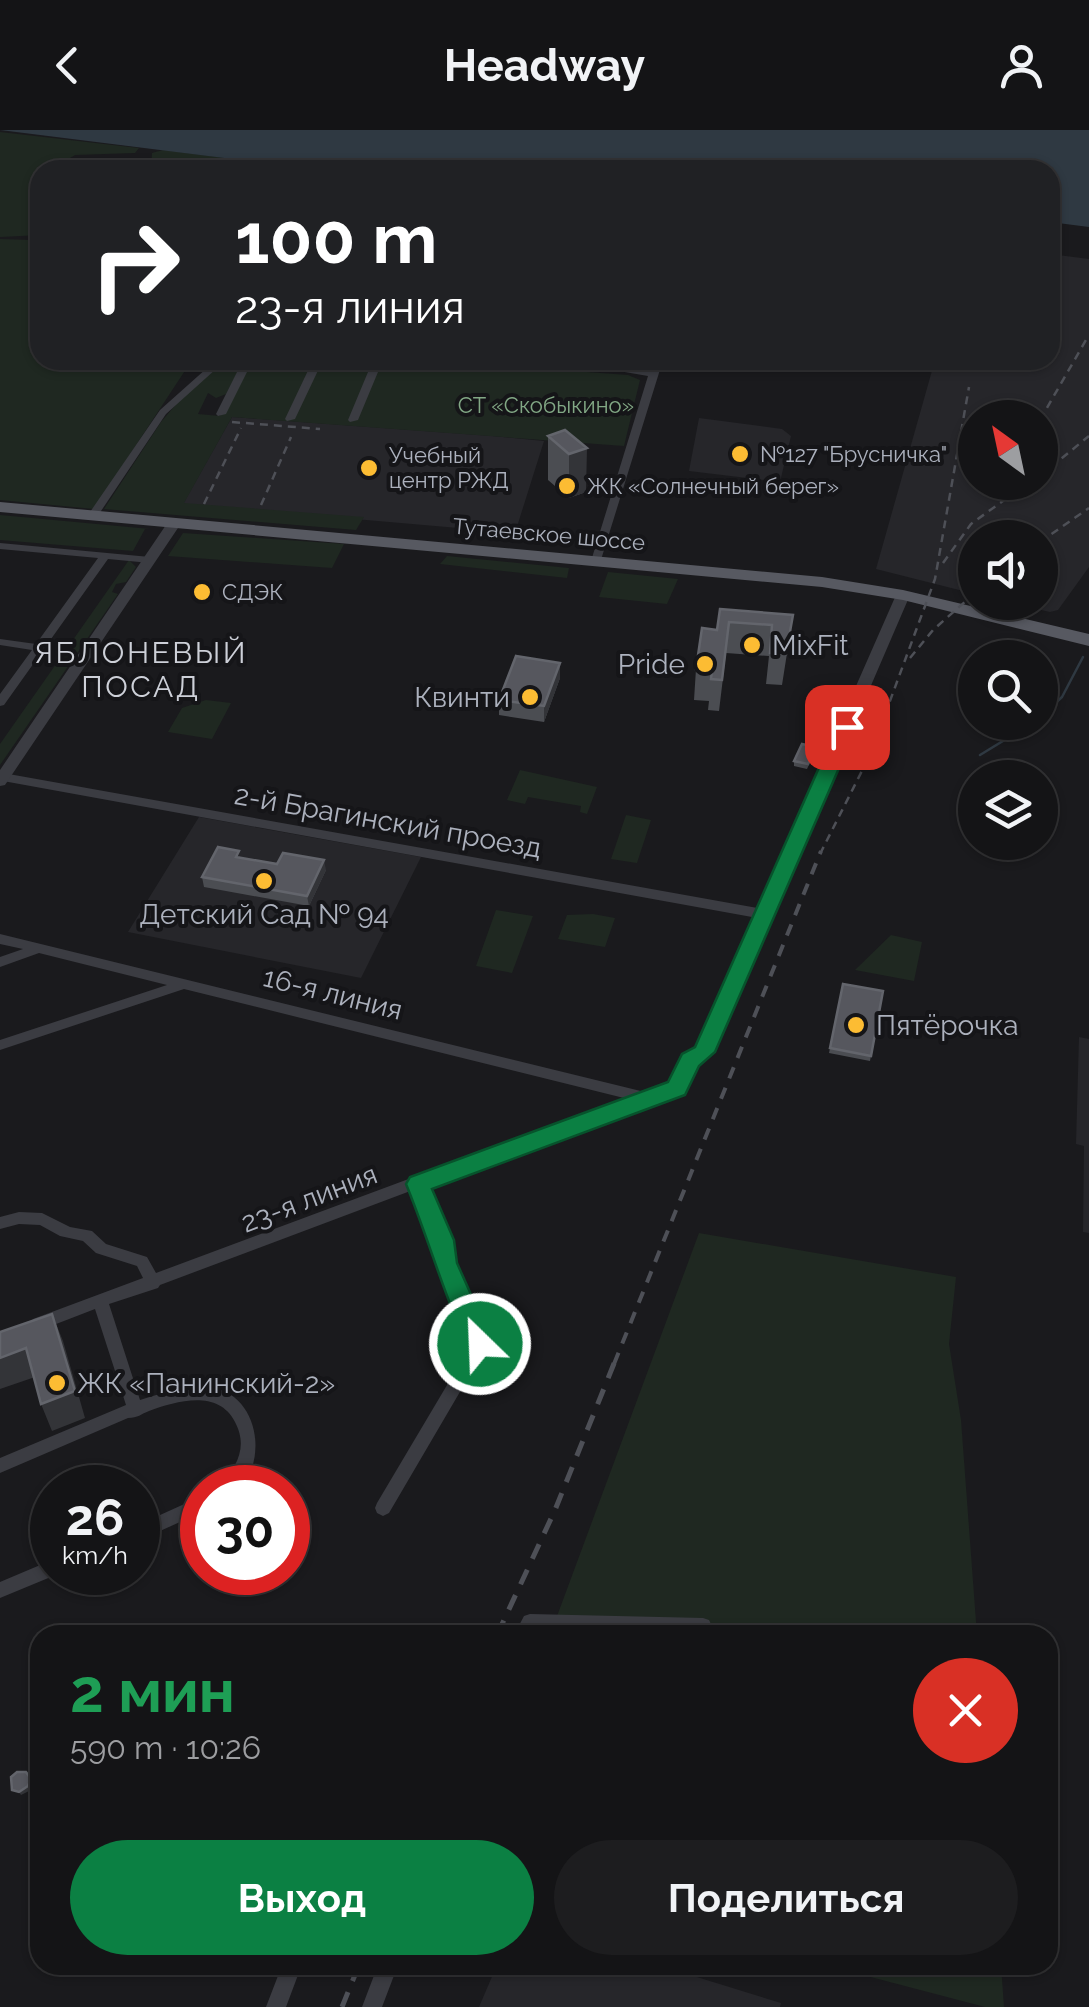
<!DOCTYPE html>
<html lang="ru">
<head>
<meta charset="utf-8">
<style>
  :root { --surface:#141416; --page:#1d1d1f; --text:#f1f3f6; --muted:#9d9ea1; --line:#333335; --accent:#0b8043 }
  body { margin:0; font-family:Raleway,sans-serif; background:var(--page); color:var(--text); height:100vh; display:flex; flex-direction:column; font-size:38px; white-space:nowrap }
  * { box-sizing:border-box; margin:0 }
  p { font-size:32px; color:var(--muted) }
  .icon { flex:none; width:55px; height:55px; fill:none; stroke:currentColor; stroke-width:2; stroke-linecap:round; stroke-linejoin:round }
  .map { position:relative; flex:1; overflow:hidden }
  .drawer { position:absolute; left:30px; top:1495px; width:1028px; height:350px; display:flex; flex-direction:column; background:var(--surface); border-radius:30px; box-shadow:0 2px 8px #0004,0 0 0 2px var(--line) }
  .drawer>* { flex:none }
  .banner { position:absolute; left:30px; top:30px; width:1030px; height:210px; border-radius:30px; box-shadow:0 2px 8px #0004,0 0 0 2px var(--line); background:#202124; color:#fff; overflow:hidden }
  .needle { width:65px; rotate:327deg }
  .tools { position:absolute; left:958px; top:270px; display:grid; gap:20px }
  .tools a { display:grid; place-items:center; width:100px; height:100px; border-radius:50%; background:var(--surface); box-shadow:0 2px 8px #0004,0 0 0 2px var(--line); font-size:50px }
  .speed { position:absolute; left:30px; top:1335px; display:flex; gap:20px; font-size:50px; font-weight:700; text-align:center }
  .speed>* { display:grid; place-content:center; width:130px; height:130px; border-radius:50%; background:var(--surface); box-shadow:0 2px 8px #0004,0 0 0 2px var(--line); line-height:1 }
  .speed small { font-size:25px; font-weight:400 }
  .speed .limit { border:15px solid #d22; background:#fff; color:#111 }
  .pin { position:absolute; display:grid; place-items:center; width:85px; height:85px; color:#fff; margin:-42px; border-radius:20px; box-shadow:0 5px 15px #0006 }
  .me { position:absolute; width:110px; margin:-55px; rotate:336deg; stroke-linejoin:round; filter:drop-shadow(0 0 8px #0008) }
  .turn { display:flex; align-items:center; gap:35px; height:210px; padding:0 40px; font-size:45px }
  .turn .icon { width:130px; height:130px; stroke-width:2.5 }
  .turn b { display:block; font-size:70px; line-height:85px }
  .round { display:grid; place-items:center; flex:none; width:105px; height:105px; border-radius:52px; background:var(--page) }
  .headline { display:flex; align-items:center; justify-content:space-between; height:170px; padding:0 40px }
  h1 { font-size:60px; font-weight:700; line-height:75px; color:#1e9e55 }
  .primary-button { display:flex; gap:20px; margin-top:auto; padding:20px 40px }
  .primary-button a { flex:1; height:115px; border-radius:60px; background:var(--accent); color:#fff; font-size:40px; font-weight:700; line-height:115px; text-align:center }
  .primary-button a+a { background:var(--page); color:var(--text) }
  header { display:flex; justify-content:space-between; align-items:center; height:130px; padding:0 40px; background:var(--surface); font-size:45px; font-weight:700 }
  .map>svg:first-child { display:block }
</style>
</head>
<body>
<header><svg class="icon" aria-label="back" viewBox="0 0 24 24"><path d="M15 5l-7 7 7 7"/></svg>Headway<svg class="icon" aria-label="person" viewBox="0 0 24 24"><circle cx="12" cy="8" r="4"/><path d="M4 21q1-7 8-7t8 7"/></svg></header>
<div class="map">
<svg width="1089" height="1877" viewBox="0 0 1089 1877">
  <rect width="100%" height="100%" fill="#1a1a1d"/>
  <path fill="#26262a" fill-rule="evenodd" d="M1050,124L1089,129V437L1058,480L1050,482L1011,473L1040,472V408H975V464L876,439L935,230H1050ZM975,288H1040V352H975Z
    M232,287L492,306L544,311L515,403L183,374Z
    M699,288L782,299L791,306L780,352L689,341Z
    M199,687L421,727L361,848L128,802Z
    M1079,907L1089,909V1103L1083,1102L1084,1016L1076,1014Z
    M497,1835H658L781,1873L780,1877H479Z"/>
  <path fill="#1f2821" d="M0,2L139,18L135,23L75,25L60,34L151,39L152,23L163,20L321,40H40V105L0,107Z
    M0,109L32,110L40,121V230H192L94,379L0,370Z
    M214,230H244L226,264L216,268L208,263L198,284L220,286L248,230H424L628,245L640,250L624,316L232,287L184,373L364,387L356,400L104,379L161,292Z
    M0,385L150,399H145L133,421L0,410Z
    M183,403L344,414L332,438L168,426Z
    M447,426L569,438L567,448L440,434Z
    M129,430L136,437L126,452L116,454L112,462L118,464L0,635V614Z
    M608,442L678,449L667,474L599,467Z
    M206,570L231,573L212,609L168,602L182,578Z
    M520,640L597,657L587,684L580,682L581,676L528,667L525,674L507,670Z
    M626,685L651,690L637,733L611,729Z
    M496,780L533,786L512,843L476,836Z
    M593,784L615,788L605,817L558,809L567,785Z
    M891,805L922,812L914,851L855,840Z
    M699,1103L956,1147L949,1214L961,1290L977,1505H550Z
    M825,1835H1001L1004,1877H985Z"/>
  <path fill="#2f3942" d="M0,0H1089V97L1050,92V40H321Z"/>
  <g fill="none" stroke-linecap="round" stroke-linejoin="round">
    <path stroke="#2f3942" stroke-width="2.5" d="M1040,587L1062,567L1083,527
      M980,625L1034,592"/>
    <path fill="#3b3c42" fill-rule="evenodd" d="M216,230H226L166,284L97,387H89L88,385L160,280Z
      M243,230H253L226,284L218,286L216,284Z
      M313,230H323L295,289L287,291L285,289Z
      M373,230H383L358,290L350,292L348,290Z
      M499,230C550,230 600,232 650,241L653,230H663L600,433L596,434L591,431L648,246L613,240L504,233Z
      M0,413L150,427L155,430L150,433L108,429L4,575L0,576V564L32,520L0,515V509L36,514L98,428L0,419Z
      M3,643L763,779L769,784L763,789L3,651L0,650V644Z
      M0,804L657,965L659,969L657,973L534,1014L426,1055L488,1214L389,1383L383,1386L377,1383L375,1378L377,1373L472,1213L413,1060L160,1155L158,1158L109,1174L140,1270C162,1263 187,1254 210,1257C257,1264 268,1325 241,1358H222C235,1335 249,1319 235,1292C218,1259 177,1271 149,1281C141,1284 138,1288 128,1288L0,1343V1328L126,1275L95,1179L38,1201L33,1199L30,1194L33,1189L143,1148L137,1136L96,1123L83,1111L60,1106L40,1095L19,1094L0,1099V1087L19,1082L42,1083L70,1097L92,1101L106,1114L147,1127L156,1143L524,1006L632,970L184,859L0,920V910L167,855L39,823L0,837V827L23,819L0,814Z
      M202,1366V1382L138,1411V1395Z
      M52,1430V1442L58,1444L0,1468V1452Z
      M530,1484L703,1488L709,1490L712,1496L709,1502L703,1504L535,1500L532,1505H514L524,1486Z
      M288,1835L295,1838L298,1845L286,1877H266L281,1838Z
      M378,1835H398L382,1877H362Z"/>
    <path fill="#3b3c42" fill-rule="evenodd" d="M175,388L182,392L5,655L0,656V640L170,389Z
      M903,461L910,465L713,922L697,934L683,963L652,976L646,974L643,969L646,964L670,953L684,925L697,918L896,465Z"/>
    <path fill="#575961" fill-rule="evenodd" d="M0,372L822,447L903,460L1089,504V516L903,470L822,457L0,382Z"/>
    <path stroke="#4e5057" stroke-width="2.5" stroke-dasharray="8 6" stroke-linecap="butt" d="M1040,290L1086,210
      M232,292L320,299
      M1040,346L1089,306
      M204,374L241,298
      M261,375L291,307
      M1040,412L1089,378
      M943,433L971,394L1029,352
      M910,528L933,500L975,463
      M820,724L870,625L935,449L969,257"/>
    <path stroke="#4e5057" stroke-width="4" stroke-dasharray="12 10" stroke-linecap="butt" d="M614,1234L821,721"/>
    <path stroke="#4e5057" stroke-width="5" stroke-dasharray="16 12" stroke-linecap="butt" d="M497,1505L555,1380L615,1231
      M342,1877L359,1835"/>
  </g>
  <path fill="#4b4d52" d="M565,300L586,362L569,368L548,350V306Z
    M720,479L793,485L782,555L766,554L769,526L726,523L719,581L708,580L709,571L694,570L696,539L717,500Z
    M560,548L544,592L499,585V570Z
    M815,622L807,639L794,636V631Z
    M277,734L326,740L309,776L204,757L202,747Z
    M843,854L883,861L870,931L829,923Z"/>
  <path fill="#333438" d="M587,318L586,362L569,368V324Z
    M560,533V548L544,592V576Z
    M324,730L326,740L309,776L307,766Z
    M52,1184L63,1211L85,1288L52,1301L41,1274Z
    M26,1218L38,1246L0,1259V1228Z
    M31,1649L33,1653L31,1660L21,1665L19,1662Z"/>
  <path fill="#56575e" stroke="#63656c" stroke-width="2.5" d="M565,300L587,318L569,324L548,306Z
    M720,479L793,485L786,524L770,523L772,495L729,492L722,550L711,549L712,540L696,539L702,498L717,500Z
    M516,526L560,533L544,576L499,570Z
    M802,614L816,617L808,634L794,631Z
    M218,717L239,721L236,727L277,734L283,723L324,730L307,766L202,747Z
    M843,854L883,861L871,926L830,918Z
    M52,1184L75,1261L41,1274L26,1218L0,1228V1202Z
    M17,1642H26L31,1649L28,1656L19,1662L12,1660L11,1647Z"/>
  <path fill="#0b8043" stroke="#07532c" stroke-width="2.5" d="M847,591L857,597L715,922L699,936L685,965L432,1059L454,1110L457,1133L493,1214L489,1222L480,1226L471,1222C444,1167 429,1110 406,1054L410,1047L668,952L682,924L695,917L837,597Z"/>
  <g fill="#fcbc33" stroke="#151518" stroke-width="4">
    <circle cx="740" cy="324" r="10"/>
    <circle cx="369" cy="338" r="10"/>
    <circle cx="567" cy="356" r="10"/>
    <circle cx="202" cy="462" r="10"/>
    <circle cx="752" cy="515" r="10"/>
    <circle cx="705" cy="534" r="10"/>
    <circle cx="530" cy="567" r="10"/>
    <circle cx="264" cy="751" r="10"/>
    <circle cx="856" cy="895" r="10"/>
    <circle cx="57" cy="1253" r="10"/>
  </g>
  <g text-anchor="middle" stroke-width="8" stroke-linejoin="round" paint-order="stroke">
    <g font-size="22" fill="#82a885" stroke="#151518">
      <text x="546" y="283">СТ «Скобыкино»</text>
    </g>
    <g font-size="22" fill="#acb1bd" stroke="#151518" text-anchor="start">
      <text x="760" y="332">№127 "Брусничка"</text>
      <text x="389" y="333">Учебный<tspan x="389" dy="25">центр РЖД</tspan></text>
      <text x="587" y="364">ЖК «Солнечный берег»</text>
      <text x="222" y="470">СДЭК</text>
    </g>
    <g font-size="22" fill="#acb1bd" stroke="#151518">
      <text transform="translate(549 404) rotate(5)" y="8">Тутаевское шоссе</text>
    </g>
    <g font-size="28" fill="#acb1bd" stroke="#151518" text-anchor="start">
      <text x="772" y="525">MixFit</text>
      <text x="685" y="544" text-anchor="end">Pride</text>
      <text x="510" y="577" text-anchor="end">Квинти</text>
      <text x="264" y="794" text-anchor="middle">Детский Сад № 94</text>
      <text x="876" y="905">Пятёрочка</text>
      <text x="77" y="1263">ЖК «Панинский-2»</text>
    </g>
    <g font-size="28" fill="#acb1bd" stroke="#151518">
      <text transform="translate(388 691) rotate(10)" y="10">2-й Брагинский проезд</text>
      <text transform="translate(333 863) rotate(14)" y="10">16-я линия</text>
      <text transform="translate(309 1068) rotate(-21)" y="10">23-я линия</text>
    </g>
    <g font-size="30" letter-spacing="2.5" fill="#cdd0d8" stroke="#151518">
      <text x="141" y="533">ЯБЛОНЕВЫЙ<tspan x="141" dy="34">ПОСАД</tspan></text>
    </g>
  </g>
</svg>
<div class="tools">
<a><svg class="needle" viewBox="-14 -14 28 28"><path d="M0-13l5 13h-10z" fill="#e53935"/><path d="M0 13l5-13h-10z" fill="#9d9ea1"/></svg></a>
<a><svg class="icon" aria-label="sound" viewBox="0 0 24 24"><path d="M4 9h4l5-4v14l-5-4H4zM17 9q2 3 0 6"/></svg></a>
<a><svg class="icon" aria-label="search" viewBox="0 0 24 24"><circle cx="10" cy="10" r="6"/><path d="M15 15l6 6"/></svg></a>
<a><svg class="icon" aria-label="layers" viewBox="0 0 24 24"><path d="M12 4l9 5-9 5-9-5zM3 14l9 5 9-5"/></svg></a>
</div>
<div class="speed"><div>26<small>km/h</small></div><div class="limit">30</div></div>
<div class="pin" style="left:847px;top:597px;background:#d93025"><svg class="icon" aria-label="arrive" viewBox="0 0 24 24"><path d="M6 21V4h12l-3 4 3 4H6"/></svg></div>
<svg class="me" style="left:480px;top:1214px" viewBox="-20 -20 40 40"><circle r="17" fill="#0b8043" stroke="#fff" stroke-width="3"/><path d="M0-11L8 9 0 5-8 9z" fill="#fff"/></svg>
<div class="banner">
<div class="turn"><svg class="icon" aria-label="right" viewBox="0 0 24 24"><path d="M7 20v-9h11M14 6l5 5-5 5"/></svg><div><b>100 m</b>23-я линия</div></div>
</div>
<section class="drawer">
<div class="headline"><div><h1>2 мин</h1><p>590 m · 10:26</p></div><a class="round" style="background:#d93025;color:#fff"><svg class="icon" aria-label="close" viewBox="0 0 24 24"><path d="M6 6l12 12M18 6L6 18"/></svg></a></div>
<div class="primary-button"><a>Выход</a><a>Поделиться</a></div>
</section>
</div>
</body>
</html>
